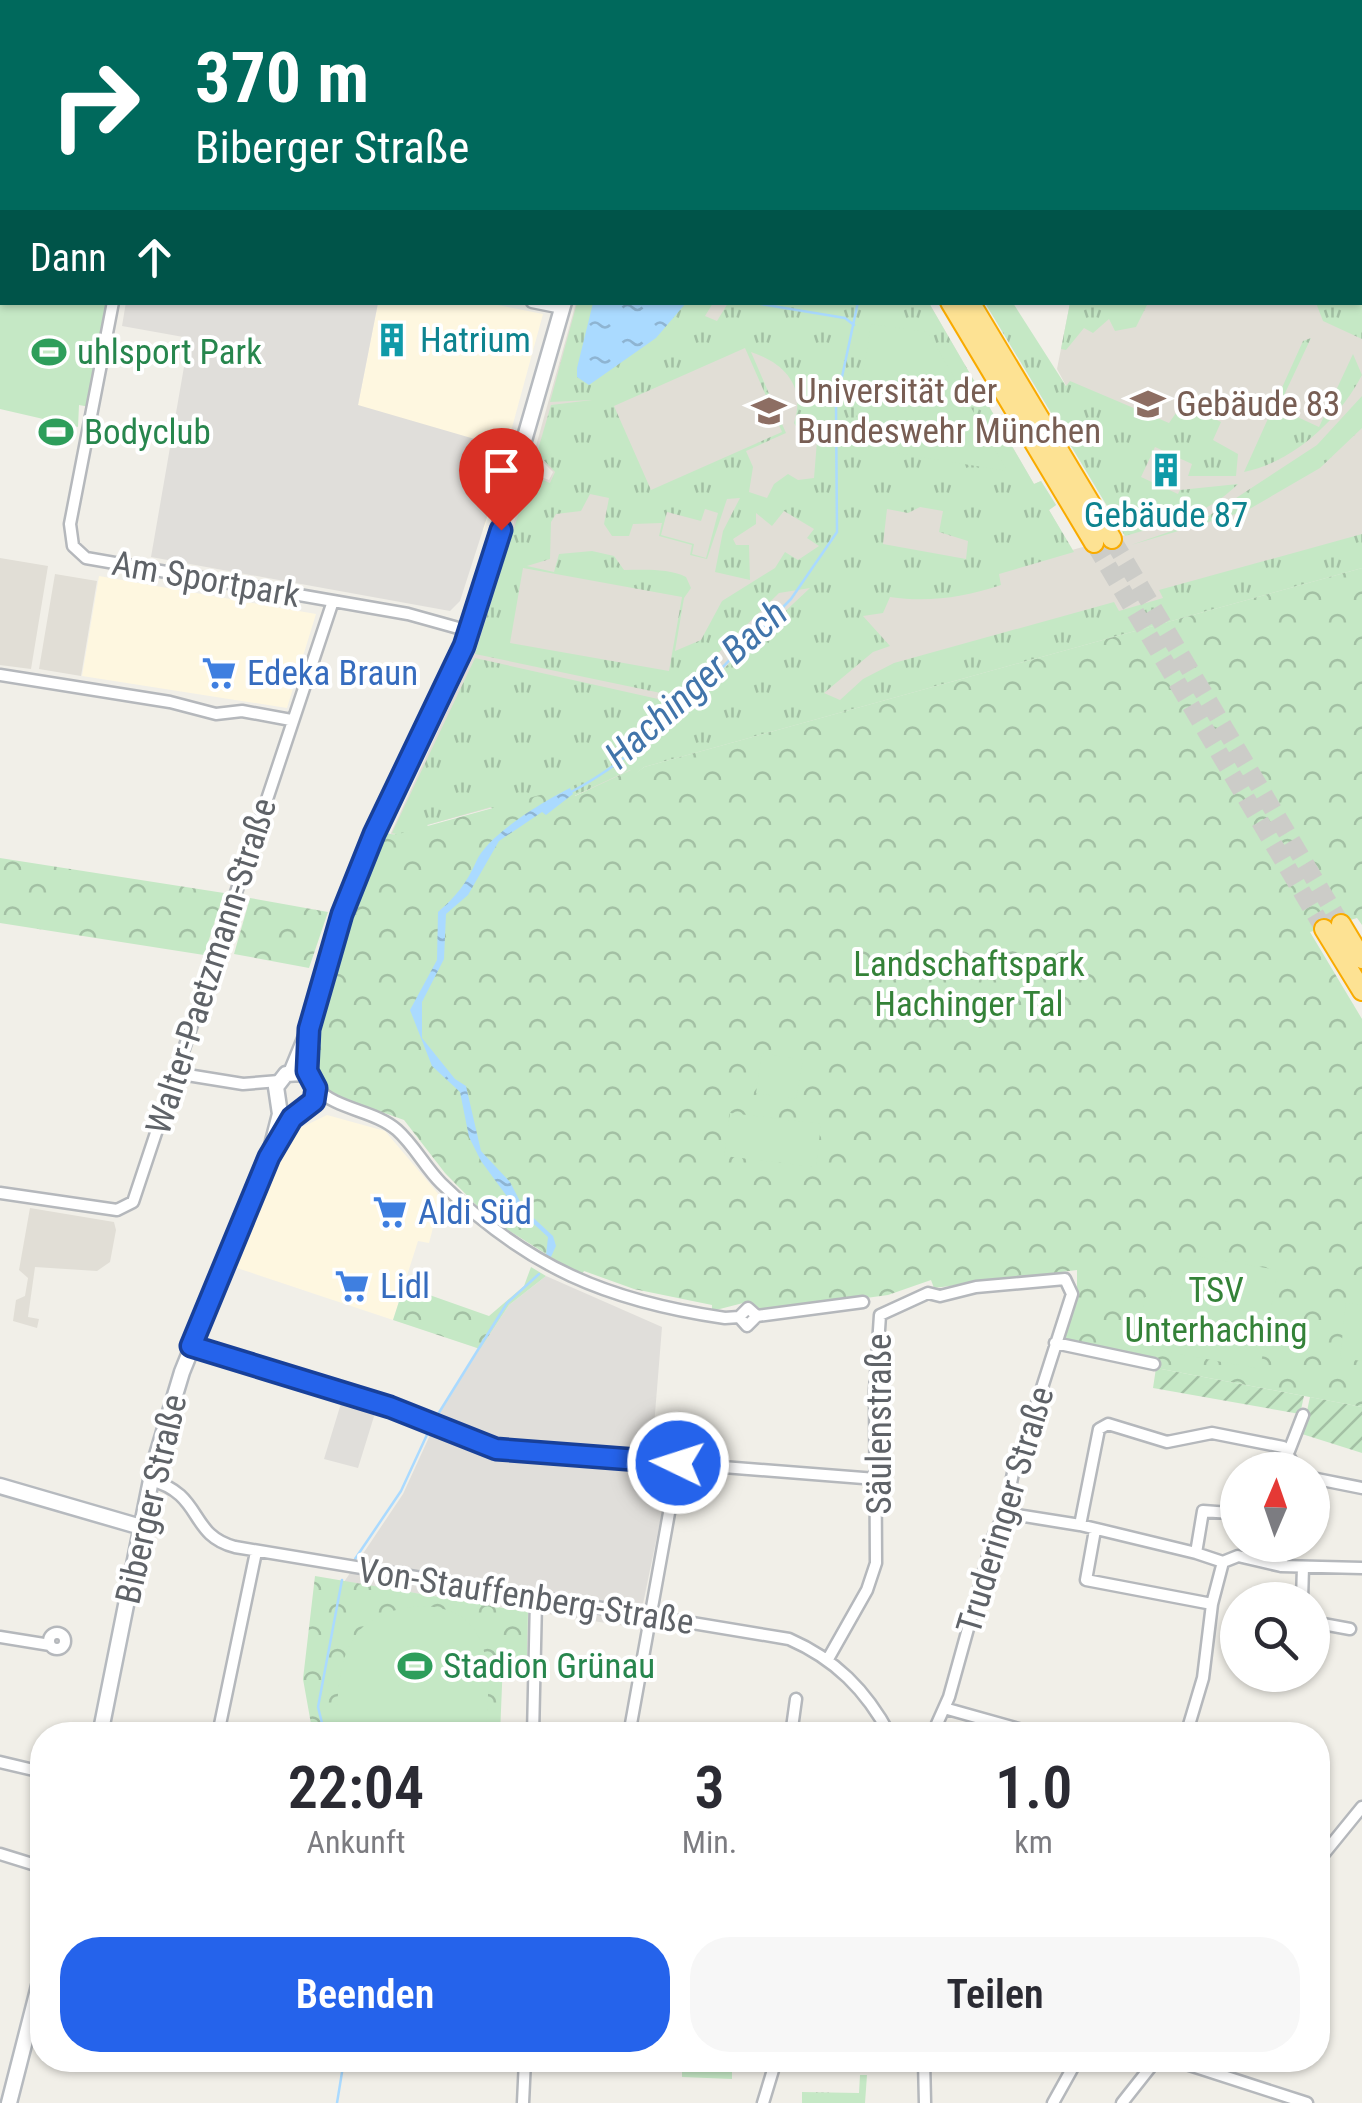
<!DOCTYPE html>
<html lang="de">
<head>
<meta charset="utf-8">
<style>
  :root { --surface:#fff; --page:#f7f7f7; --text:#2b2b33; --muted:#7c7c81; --accent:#2563eb }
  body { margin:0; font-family:"Roboto Condensed",sans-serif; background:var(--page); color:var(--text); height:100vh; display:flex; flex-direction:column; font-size:38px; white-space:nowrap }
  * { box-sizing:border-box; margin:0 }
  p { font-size:32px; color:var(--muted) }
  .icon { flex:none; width:55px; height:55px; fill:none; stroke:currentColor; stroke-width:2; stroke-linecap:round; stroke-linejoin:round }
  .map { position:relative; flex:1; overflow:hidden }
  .drawer { position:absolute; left:30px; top:1722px; width:1300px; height:350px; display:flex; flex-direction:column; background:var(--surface); border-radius:40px; box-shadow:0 2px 8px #0004 }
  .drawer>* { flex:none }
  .top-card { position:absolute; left:0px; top:0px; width:1362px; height:305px; box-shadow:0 2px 8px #0004; background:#00695c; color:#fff; overflow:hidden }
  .needle { width:65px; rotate:2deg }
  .fabs { position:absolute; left:1220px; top:1452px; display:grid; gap:20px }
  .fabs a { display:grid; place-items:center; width:110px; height:110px; border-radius:50%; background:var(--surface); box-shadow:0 2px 8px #0004; font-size:50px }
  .pin { position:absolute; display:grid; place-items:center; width:85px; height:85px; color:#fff; margin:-102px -42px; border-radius:50% 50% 50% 0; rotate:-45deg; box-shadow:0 0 10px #0007 }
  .pin .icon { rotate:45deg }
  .me { position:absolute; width:110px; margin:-55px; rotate:274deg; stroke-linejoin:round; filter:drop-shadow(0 0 8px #0008) }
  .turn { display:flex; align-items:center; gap:35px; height:210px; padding:0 30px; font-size:45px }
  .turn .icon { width:130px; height:130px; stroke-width:2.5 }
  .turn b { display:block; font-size:70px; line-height:85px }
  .then { display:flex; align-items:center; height:95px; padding:0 30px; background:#0003; gap:20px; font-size:38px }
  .eta { display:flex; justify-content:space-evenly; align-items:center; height:170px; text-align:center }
  .eta b { font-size:60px; font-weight:600; line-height:70px }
  .cta { display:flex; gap:20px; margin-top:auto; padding:20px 30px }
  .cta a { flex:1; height:115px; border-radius:40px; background:var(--accent); color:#fff; font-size:40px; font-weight:600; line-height:115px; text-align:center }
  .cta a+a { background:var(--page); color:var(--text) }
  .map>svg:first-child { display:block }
</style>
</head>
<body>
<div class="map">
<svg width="1362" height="2103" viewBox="0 0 1362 2103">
  <defs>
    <pattern id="grass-tufts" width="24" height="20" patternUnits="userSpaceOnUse" patternTransform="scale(2.5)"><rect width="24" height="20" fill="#c5e8c5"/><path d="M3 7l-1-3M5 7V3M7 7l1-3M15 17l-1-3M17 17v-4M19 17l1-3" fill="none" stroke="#a3c0a4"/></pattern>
    <pattern id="park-crowns" width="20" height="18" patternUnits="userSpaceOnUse" patternTransform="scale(2.5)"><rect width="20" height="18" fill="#c5e8c5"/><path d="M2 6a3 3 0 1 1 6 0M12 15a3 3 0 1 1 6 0" fill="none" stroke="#a3c0a4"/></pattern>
    <pattern id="garden-furrows" width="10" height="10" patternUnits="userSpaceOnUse" patternTransform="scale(2.5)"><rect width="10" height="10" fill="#c5e8c5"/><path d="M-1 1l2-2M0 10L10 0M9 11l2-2" fill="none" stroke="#a3c0a4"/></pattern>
    <pattern id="water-ripples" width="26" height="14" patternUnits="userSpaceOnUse" patternTransform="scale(2.5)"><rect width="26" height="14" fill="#aadaff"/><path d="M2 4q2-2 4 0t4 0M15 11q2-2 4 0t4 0" fill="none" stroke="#8eb4d2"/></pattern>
  </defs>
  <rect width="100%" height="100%" fill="#f1efe8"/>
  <path fill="#fef7e0" d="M378,303H488L543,314L484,530L358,405Z
    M99,576L316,614L287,708L82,676Z
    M327,1115L385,1131L441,1197L429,1243L418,1241L393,1320L237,1268L292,1132Z"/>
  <path fill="#e0deda" d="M126,302L378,303L358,405L509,449L460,601L450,611L151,557L189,338L122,326Z
    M546,1276L662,1327L652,1451L674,1454L638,1628L344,1582L403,1494L447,1398L509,1305Z
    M342,1400L376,1410L358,1468L324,1459Z"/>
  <path fill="#e1ded6" d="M1130,0H1362V568L644,767L574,796L569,787L390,835L473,655L527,480L533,474L549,480L553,472L534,453L576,303H929L1034,484L1041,481L1056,505L1049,510L1072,550L1144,530L1057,369L1070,303L1360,302V2Z
    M0,558L48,566L31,669L0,665Z
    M55,574L97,581L81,676L39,669Z
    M30,1208L114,1222L116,1230L110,1262L97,1271L35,1267L28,1317L39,1319L37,1328L13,1321L16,1300L25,1296L28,1278L19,1270Z"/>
  <path fill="url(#grass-tufts)" fill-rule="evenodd" d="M1360,197L1362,198V339L1323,321L1316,303L1360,302Z
    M577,303H713L705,316L717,321L728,303H929L1034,484L1041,481L1056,505L1049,510L1074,552L999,574L1001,585C964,597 929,603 890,597L883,613L863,616L890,646L873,652L824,693L840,700L863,679L894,663L1114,602L1119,611L1163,598L1159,590L1362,534V568L644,767L635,775L630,770L574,796L498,818L491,807L427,825L433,830L397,870L409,831L402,843L390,835L396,834L392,833L475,658L685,705L810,588L779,593L675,696L475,654L529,480L534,476L550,483L555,472L537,453L551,405L592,400L550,402ZM745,348L782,432L651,490L614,406ZM751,352C785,363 806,387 794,423L798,430L818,428L814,478L798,480L788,474L774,484L767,498L749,492L753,467L746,451L786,433ZM590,494L609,498L604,524L612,536H629L633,524L662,523L659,536L692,545L690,555L707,559L727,499L740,498L723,531L715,572L750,580L749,545H736L733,539L756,524V513L772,526L784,511L814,529L807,538L819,546L798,560L785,552L775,568L722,601L701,640L675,651L684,598L691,588L686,577C668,568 644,570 624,570L614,556L592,551L559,554L554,572L527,566L550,559L551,522L556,514L581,511ZM920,507L943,511L939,532L968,541L966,559L883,544L887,509L908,513ZM705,509L718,513L706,558L692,554L694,544L661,535L667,512L701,521ZM523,568L682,597L669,671L510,643Z
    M985,303H1013L1066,386L1070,381L1169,423L1183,403L1221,422L1213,440L1238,454L1236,476H1188L1192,464L1155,447L1141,477L1178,494L1180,490L1238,484C1206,516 1166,524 1125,536Z
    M1070,303V302L1148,303L1136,327L1115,331L1109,319L1093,333L1084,328L1066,350L1061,349Z
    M1311,338L1278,408L1319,427L1353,354L1362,375C1339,419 1294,462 1244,472L1303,341Z
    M1362,396V428L1320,468L1246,511L1131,545L1201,521L1317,445Z
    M682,2060H732V2079L682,2077Z
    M860,2075H867L865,2103H802V2092L859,2093Z"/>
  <path fill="url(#park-crowns)" d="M0,0H601L2,2V118Z
    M1362,568V925L1357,918L1310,932L1362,1019V1407L1156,1368L1157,1361L1062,1339L1077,1291V1270L934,1288L931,1280L888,1295L763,1312L747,1302L712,1311V1305L634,1289L584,1271L581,1276L489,1218L445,1173L404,1120L326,1092L312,1069L339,948L382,832L395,835L569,787L575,796L631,770L635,774L644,767Z
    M0,858L224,893L204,955L0,923Z
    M250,898L328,912L309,968L234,954Z
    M531,1267L546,1276L509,1305L480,1349L393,1320L404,1286L489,1316L524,1286Z
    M315,1576L528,1612L527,1660L503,1661L500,1735H313L303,1679Z"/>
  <path fill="url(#garden-furrows)" d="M1156,1368L1304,1396L1300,1414L1153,1388Z
    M1310,1397L1362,1407V1453L1302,1434Z"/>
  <path fill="#c5e8c5" d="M0,141L2,302L107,303L90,407L79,405L78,427L0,409Z
    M871,324L928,332L1007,471L852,446Z
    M762,1053L803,1060L796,1099L756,1093Z
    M730,1113L821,1124L816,1167L724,1156Z
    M1178,1253L1278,1270L1260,1369L1136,1346L1145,1297L1170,1301Z
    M1346,1303L1362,1305V1361L1340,1358Z
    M422,1606C499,1609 489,1679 486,1735H336C339,1667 338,1612 422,1606Z"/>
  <path fill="url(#water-ripples)" d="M593,303V302L686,303L656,338L589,385L577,377V368Z
    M570,788L573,794L546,815L542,812L499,841L468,895L446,914L444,959L422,1002V1038L455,1079L466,1086L481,1151L510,1182L524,1209L553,1236L556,1246L550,1259L546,1256L548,1237L514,1206L481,1161L469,1137L460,1092L432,1066L410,1010L437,960L438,912C456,897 467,882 476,862C487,835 544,801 570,788Z"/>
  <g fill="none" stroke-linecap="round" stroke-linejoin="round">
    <path stroke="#aadaff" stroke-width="2.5" d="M855,2L857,0
      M749,302L845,318L854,325
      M571,792C648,752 708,679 770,620L791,599L837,532L836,405L858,302
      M435,1419L507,1303L539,1274
      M355,1559L401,1491L431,1426
      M325,1735L318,1707L342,1580
      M337,2103L344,2060"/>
    <path stroke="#ccccc8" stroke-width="18" stroke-dasharray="18 9" stroke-linecap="butt" d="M1112,539L1341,924
      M1094,543L1324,929"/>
    <g stroke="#b5b8bc" stroke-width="15">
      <path id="minor" d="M113,302L70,524L73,546L86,558L408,614L469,631
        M532,302L562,308
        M0,675L170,702L216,714L242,711L291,720
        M175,1073L243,1084L279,1081
        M316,1088C337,1110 374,1110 397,1130C414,1145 425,1167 441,1183C527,1267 607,1301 725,1318L739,1317L748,1308L757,1316L863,1302
        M0,1193L117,1210L133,1202L333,601
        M739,1317L747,1326L757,1316
        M1055,1343L1154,1364
        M191,1346L389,1407L496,1449L876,1479
        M1289,1451L1303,1415
        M1312,1478L1362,1488
        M150,1480C204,1494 188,1535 235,1547L789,1639C835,1659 866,1690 890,1735
        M1005,1513L1080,1525L1196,1553L1203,1511L1230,1513
        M1080,1525L1099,1429L1108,1424L1167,1442L1212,1433L1283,1447L1297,1470
        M1095,1530L1086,1580L1212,1604
        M1196,1553L1223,1562
        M1281,1566L1285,1545
        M1302,1600L1303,1567
        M1312,1622L1350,1629
        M49 1641a8 8 0 1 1 16 0a8 8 0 1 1-16 0Z
        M0,1637L50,1645
        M828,1659L867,1590L876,1563L875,1390L880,1315L928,1293L940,1296L976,1287L1065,1279L1072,1294L1032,1419L1030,1446L1013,1473L1005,1513L994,1535L949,1697L932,1735
        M944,1708L1040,1735
        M218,1734L256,1552
        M533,1735L536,1600
        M629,1735L678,1463
        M791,1735L796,1699
        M1186,1735L1203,1678L1212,1604L1223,1562L1238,1556L1281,1566L1362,1568
        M0,1762L42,1772
        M0,1854L42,1867
        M1318,1861L1362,1807
        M924,2060L925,2103
        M1174,2060L1307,2103
        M523,2103L525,2060
        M763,2103L776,2060
        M1053,2103L1077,2060
        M1122,2103L1156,2060"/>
    </g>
    <g stroke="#b6babf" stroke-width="19">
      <path id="secondary" d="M679,2L680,0
        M291,1073L309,1029L357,872L469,631L564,302
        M0,1486L141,1527
        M100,1735L154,1465L182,1372L269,1157L292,1118L314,1101V1084L303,1073L286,1074L276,1087L280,1114L269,1157
        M9,2103L42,1974"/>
    </g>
    <g stroke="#f9ab00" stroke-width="22">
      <path id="motorway" d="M770,0L772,2
        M789,0L790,2
        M950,302L1094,543
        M970,302L1112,539
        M1341,924L1362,959
        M1324,929L1362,991"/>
    </g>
    <use href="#minor" stroke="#fff" stroke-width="10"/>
    <use href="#secondary" stroke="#fff" stroke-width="14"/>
    <use href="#motorway" stroke="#fde293" stroke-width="18"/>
  </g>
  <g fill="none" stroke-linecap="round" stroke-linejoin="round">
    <g stroke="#184099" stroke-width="25">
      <path id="route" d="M501,530L464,646L374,834L342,914L309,1029L307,1071L316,1088L314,1101L292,1118L269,1157L191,1346L390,1407L496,1449L678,1463"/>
    </g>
    <use href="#route" stroke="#2563eb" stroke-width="18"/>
  </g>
  <defs>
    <g id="building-bare" transform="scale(2.7)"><path d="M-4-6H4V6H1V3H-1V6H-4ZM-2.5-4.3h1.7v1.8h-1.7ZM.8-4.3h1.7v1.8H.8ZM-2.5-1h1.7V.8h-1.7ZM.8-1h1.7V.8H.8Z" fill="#0f9aa8" stroke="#fff" stroke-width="2.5" paint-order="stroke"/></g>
    <g id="stadium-bare" transform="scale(2.7)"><path d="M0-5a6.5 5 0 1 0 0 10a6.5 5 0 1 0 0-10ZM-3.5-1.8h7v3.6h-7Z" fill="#2e9e5b" stroke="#fff" stroke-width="2.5" paint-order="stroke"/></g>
    <g id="university-bare" transform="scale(2.7)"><path d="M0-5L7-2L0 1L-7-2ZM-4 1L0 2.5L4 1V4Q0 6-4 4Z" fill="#8d6e63" stroke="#fff" stroke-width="2.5" paint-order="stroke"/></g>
    <g id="supermarket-bare" transform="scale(2.7)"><path d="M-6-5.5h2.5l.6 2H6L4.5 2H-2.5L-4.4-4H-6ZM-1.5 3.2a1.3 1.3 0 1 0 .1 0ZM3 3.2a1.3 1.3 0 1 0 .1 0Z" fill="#3f7fe0" stroke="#fff" stroke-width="2.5" paint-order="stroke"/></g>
  </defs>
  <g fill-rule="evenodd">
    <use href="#building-bare" x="392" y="340"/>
    <use href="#stadium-bare" x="49" y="352"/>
    <use href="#university-bare" x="1148" y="404"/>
    <use href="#university-bare" x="769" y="411"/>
    <use href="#stadium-bare" x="56" y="432"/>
    <use href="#building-bare" x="1166" y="470"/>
    <use href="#supermarket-bare" x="219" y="673"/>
    <use href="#supermarket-bare" x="390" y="1212"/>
    <use href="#supermarket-bare" x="352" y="1286"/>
    <use href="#stadium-bare" x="415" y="1666"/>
  </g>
  <g text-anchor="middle" stroke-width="8" stroke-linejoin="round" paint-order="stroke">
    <g font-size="35" fill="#0d838f" stroke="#fff" text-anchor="start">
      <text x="420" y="352">Hatrium</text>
      <text x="1166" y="527" text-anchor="middle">Gebäude 87</text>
    </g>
    <g font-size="35" fill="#27864d" stroke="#fff" text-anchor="start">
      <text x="77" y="364">uhlsport Park</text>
      <text x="84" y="444">Bodyclub</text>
      <text x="443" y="1678">Stadion Grünau</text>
    </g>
    <g font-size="35" fill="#785e54" stroke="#fff" text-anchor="start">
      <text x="797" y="403">Universität der<tspan x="797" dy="40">Bundeswehr München</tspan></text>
      <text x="1176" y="416">Gebäude 83</text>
    </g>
    <g font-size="35" fill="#5f6368" stroke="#fff">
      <text transform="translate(206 579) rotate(10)" y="12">Am Sportpark</text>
      <text transform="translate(211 966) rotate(-72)" y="12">Walter-Paetzmann-Straße</text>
      <text transform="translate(879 1424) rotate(-90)" y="12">Säulenstraße</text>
      <text transform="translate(151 1499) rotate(-77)" y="12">Biberger Straße</text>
      <text transform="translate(1005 1510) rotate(-73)" y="12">Truderinger Straße</text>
      <text transform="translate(526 1596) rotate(9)" y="12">Von-Stauffenberg-Straße</text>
    </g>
    <g font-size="35" fill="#366cbe" stroke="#fff" text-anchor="start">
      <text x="247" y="685">Edeka Braun</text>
      <text x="418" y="1224">Aldi Süd</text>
      <text x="380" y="1298">Lidl</text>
    </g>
    <g font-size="35" fill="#348238" stroke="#fff">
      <text x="969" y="976">Landschaftspark<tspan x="969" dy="40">Hachinger Tal</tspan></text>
      <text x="1216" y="1302">TSV<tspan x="1216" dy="40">Unterhaching</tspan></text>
    </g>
    <g font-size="38" font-style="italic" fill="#4174aa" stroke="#fff">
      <text transform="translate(696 684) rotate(-42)" y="13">Hachinger Bach</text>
    </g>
  </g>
</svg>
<div class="fabs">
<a><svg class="needle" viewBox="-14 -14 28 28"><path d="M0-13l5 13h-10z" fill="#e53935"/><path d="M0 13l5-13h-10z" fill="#7c7c81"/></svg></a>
<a><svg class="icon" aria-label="search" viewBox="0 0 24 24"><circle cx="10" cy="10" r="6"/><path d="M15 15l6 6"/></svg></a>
</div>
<div class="pin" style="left:501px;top:530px;background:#d93025"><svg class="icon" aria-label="arrive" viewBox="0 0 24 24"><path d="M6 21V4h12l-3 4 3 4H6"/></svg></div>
<svg class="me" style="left:678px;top:1463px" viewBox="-20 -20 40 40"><circle r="17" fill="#2563eb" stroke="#fff" stroke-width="3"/><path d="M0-11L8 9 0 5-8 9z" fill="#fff"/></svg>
<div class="top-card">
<div class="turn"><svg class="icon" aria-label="right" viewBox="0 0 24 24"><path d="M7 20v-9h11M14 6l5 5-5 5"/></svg><div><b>370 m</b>Biberger Straße</div></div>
<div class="then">Dann<svg class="icon" aria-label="ahead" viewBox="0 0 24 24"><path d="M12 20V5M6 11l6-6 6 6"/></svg></div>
</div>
<section class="drawer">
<div class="eta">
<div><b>22:04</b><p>Ankunft</p></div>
<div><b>3</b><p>Min.</p></div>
<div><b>1.0</b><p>km</p></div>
</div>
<div class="cta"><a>Beenden</a><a>Teilen</a></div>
</section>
</div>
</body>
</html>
